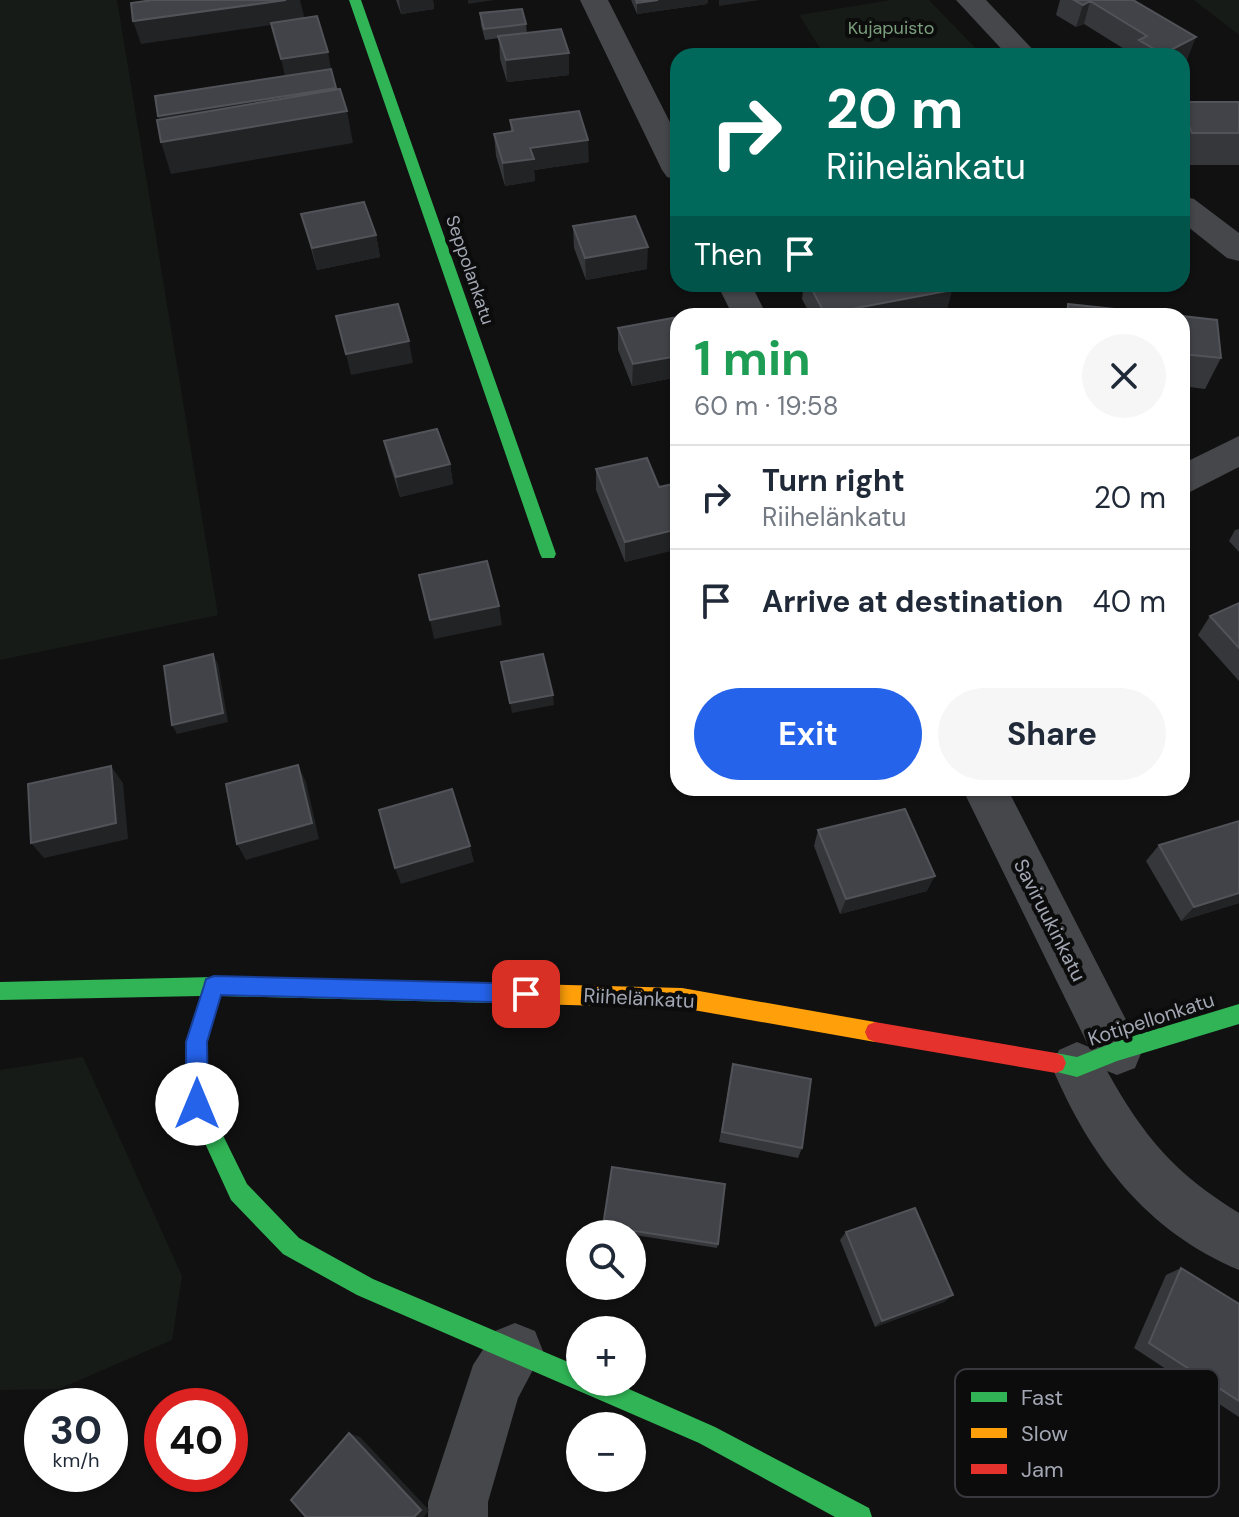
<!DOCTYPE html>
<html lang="en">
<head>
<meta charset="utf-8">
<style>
  :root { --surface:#fff; --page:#f6f6f7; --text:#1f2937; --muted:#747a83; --line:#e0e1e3; --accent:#2563eb }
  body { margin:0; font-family:"DM Sans",sans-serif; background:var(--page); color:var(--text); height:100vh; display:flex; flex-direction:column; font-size:30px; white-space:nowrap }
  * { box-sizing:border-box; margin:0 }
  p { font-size:26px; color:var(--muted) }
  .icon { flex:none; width:44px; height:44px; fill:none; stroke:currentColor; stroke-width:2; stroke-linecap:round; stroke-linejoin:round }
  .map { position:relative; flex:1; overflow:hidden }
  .panel { position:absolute; left:670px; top:308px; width:520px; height:488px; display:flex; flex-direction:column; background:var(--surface); border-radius:24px; box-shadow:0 2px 6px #0004 }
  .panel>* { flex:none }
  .hud { position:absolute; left:670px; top:48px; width:520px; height:244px; border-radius:24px; box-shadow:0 2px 6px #0004; background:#00695c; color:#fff; overflow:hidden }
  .tools { position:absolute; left:566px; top:1220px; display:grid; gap:16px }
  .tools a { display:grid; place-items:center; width:80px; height:80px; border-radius:50%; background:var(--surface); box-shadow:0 2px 6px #0004; font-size:40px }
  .speed { position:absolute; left:24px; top:1388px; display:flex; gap:16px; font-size:40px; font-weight:700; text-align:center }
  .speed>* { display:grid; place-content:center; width:104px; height:104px; border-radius:50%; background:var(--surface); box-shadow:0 2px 6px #0004; line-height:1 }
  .speed small { font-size:20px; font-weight:400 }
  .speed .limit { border:12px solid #d22; background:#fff; color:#111 }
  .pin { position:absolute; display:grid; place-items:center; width:68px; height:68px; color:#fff; margin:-34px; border-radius:16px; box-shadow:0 4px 12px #0006 }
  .me { position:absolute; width:88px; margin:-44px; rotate:0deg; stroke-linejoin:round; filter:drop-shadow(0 0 6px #0008) }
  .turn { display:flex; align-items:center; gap:28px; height:168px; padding:0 24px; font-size:36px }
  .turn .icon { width:104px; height:104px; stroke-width:2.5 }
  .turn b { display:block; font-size:56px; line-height:68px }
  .then { display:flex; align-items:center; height:76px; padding:0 24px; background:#0003; gap:16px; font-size:30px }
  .round { display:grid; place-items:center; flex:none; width:84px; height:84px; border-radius:42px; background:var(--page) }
  .headline { display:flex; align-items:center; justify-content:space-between; height:136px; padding:0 24px }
  h1 { font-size:48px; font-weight:700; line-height:60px; color:#1e9e55 }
  .action { display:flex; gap:16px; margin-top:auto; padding:16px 24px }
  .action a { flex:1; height:92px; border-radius:48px; background:var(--accent); color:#fff; font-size:32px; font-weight:700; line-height:92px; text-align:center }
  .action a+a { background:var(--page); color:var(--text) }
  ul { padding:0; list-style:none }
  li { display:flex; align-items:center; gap:24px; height:104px; padding:0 24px; border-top:2px solid var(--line) }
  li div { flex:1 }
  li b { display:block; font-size:30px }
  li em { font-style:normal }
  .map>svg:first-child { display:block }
</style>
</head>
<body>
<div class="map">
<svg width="1239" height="1517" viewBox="0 0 1239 1517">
  <rect width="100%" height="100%" fill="#111112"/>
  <path fill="#161b17" d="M0,0H117L218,615L0,660Z
    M891,0H929L983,56H825L799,15Z
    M1195,0H1239V35L1194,0Z
    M83,1057L182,1276L172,1340L59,1389L0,1390V1070Z"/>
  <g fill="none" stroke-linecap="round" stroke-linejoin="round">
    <path fill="#46474a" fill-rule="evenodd" d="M580,0H608L678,138V180L667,177L662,170Z
      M956,0H986L1039,56H1008Z
      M1182,196L1194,199L1239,233V261L1227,258L1182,222Z
      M717,284H751L767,316H733Z
      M1239,436V467L1182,496V464Z
      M962,788H1007L1142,1051L1135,1068L1117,1075L1107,1071C1144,1137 1174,1173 1239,1213V1270C1146,1231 1090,1157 1052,1067L1059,1050L1077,1042L1089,1047Z
      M515,1323L535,1331L543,1351L518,1398L488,1502V1517H428V1502L473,1365L495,1331Z"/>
    <path fill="#30b455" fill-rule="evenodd" d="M349,0H361L556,554L554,558H542L540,554Z
      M214,977L530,984L537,987L540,994L537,1001L530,1004L221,996L207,1042V1103L247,1184L299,1238L373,1279L580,1367V1382H613L715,1427L869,1508L872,1517H835L699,1443L357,1295L283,1254L231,1200L187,1104V1042L201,996L0,1000V982Z
      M1239,1004V1024L1117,1061L1077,1077L1049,1070L1046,1063L1049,1056L1056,1053L1077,1057L1117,1041Z"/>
    <path fill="#ff9f0a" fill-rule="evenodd" d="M530,984L682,988L875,1022L882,1025L885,1032L882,1039L875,1042L682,1008L530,1004L523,1001L520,994L523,987Z"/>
    <path fill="#e5322d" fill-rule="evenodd" d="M875,1022L1056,1053L1063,1056L1066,1063L1063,1070L1056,1073L875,1042L868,1039L865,1032L868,1025Z"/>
  </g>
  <path fill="#36373b" d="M396,0H433L434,9L401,14Z
    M631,0H708L707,4L637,14Z
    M1060,0H1133L1187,60L1182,56H1134V55L1084,24L1076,27L1056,15Z
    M480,13L526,24L527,33L569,53V75L507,82L500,59L499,38L485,40L481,25Z
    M1182,102H1239V165H1182Z
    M510,120L589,162L534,170L535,181L505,186L496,156L494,134L511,132Z
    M301,214L376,235L380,257L317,270Z
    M573,226L647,269L586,280L574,248Z
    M804,284H948L952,290L946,312L924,316H811L802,299Z
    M1095,284H1140L1139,288Z
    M1068,304L1180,316H1063Z
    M1182,316L1221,358L1205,389L1182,386Z
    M678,318V377L632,386L618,350V328Z
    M384,441L450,464L453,484L400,497L389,462Z
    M596,469L659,487L678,483V549L625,562L596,490Z
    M1239,529V552L1229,541L1235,530Z
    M1239,603V681L1198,635L1210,616Z
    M818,830L927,891L840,914L814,846Z
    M1159,845L1239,903L1181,921L1146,861Z
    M733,1064L802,1148L798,1158L719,1142Z
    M603,1226L718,1244L717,1248L603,1230Z
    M846,1232L953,1295L944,1302L875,1327L840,1240Z
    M1181,1268L1239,1304V1417L1134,1348L1166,1275Z"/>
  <path fill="#222325" d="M286,0H300L305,20L141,44L133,21Z
    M399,0H433L434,9L401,14Z
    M468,0H494L468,4Z
    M658,0H708L707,4L637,14V3Z
    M719,0H760L719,6Z
    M1090,1L1084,24L1076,27L1083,5Z
    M1196,37L1187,60L1182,62V56H1162L1163,54Z
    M328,52L332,74L286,81L281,59Z
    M569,53V75L507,82L506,60Z
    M336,88L341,110L165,138L158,116Z
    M347,111L353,143L171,174L161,142Z
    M588,140L589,162L534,170L535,181L505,186L503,163L530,148Z
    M376,235L380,257L317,270L312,248Z
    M648,247L647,269L586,280L585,258Z
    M952,290L946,312L924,316H824L825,314Z
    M409,341L413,363L351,375L346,354Z
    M678,356V377L632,386L633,364Z
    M450,464L453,484L400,497L396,477Z
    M678,529V549L625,562V542Z
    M499,606L502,625L434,639L430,620Z
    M213,654L218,664L228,722L177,734L172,725Z
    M553,695L554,705L512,713L510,703Z
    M298,765L306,782L319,839L246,860L237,844Z
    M111,766L123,783L128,839L44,858L31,843Z
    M470,846L474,862L401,884L395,868Z
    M935,876L927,891L840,914L846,899Z
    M1239,893V903L1181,921L1194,907Z
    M953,1295L944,1302L875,1327L882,1321Z
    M349,1433L360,1437L429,1510L424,1517H414Z"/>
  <path fill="#424348" stroke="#515359" stroke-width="2" d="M153,0H286L133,21L131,3Z
    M636,0H658L637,3Z
    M1074,0H1133L1196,37L1163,54L1139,40L1147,36L1090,1L1083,5Z
    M522,9L526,24L484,29L480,13Z
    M317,16L328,52L281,59L271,23Z
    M561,29L569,53L506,60L498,36Z
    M711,51L714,56L684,55Z
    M754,52L756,56H722Z
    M331,69L336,88L158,116L155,96Z
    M340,89L347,111L161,142L157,120Z
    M1182,102H1239V133H1192L1182,107Z
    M579,111L588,140L530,148L534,159L503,163L494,134L513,131L510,120Z
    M364,202L376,235L312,248L301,214Z
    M635,216L648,247L585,258L573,226Z
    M809,284H948L952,290L825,314Z
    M398,304L409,341L346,354L336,316Z
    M1068,304L1180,316H1068Z
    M1182,316L1217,320L1221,358L1182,354Z
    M678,317V356L633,364L618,328Z
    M437,429L450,464L396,477L384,441Z
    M647,458L659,487L678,483V529L625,542L596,469Z
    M487,561L499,606L430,620L419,575Z
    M1239,603V648L1210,616Z
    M213,654L223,713L172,725L164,666Z
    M543,654L553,695L510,703L501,662Z
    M298,765L312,823L237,844L226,784Z
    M111,766L116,823L31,843L28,784Z
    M452,789L470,846L395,868L379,810Z
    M905,809L935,876L846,899L818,830Z
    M1239,821V893L1194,907L1159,845Z
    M733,1064L811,1079L802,1148L722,1132Z
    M612,1167L725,1184L718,1244L603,1226Z
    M915,1208L953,1295L882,1321L846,1232Z
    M1181,1268L1239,1304V1401L1149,1343Z
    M349,1433L421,1510L414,1517H306L291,1500Z"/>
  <path fill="#2563eb" stroke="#184099" stroke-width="2" d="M214,976L526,984L533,987L536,994L533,1000L526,1003L221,995L207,1042L208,1104L204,1111L197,1114L190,1111L186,1104V1042L204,986L206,979Z"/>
  <g text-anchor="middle" stroke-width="8" stroke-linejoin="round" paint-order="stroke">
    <g font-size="18" fill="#7a9d7c" stroke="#0c0c0d">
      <text x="891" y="34">Kujapuisto</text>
    </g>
    <g font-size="18" fill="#a2a7b3" stroke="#0c0c0d">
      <text transform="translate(470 270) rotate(71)" y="6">Seppolankatu</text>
    </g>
    <g font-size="20" fill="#a2a7b3" stroke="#0c0c0d">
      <text transform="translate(1050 920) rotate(63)" y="7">Saviruukinkatu</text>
      <text transform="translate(639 998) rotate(3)" y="7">Riihelänkatu</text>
      <text transform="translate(1151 1019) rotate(-18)" y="7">Kotipellonkatu</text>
    </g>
  </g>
  <rect x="955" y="1369" width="264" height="128" rx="12" fill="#0c0c0d" stroke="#393a3f" stroke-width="2"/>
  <rect x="971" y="1392" width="36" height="10" fill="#30b455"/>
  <rect x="971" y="1428" width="36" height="10" fill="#ff9f0a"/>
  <rect x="971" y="1464" width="36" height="10" fill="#e5322d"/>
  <g font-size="22" fill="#a2a7b3">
    <text x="1021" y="1405">Fast</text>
    <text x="1021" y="1441">Slow</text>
    <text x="1021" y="1477">Jam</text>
  </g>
</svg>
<div class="tools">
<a><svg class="icon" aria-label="search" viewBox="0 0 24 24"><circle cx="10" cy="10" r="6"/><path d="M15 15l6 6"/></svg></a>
<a>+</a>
<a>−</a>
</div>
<div class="speed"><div>30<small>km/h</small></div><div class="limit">40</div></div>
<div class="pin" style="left:526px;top:994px;background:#d93025"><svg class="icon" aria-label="arrive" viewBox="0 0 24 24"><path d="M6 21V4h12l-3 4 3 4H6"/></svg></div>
<svg class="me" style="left:197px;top:1104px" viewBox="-20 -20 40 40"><circle r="19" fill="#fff"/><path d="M0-13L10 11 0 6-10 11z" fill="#2563eb"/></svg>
<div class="hud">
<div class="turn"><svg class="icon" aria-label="right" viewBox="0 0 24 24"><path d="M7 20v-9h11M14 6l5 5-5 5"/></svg><div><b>20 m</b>Riihelänkatu</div></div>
<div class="then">Then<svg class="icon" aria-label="arrive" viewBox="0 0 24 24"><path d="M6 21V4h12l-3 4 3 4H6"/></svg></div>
</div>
<section class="panel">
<div class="headline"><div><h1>1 min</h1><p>60 m · 19:58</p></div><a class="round"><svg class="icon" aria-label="close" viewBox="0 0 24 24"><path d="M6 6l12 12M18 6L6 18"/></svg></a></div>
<ul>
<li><svg class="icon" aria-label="right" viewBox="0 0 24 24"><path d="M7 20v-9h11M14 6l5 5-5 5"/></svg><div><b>Turn right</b><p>Riihelänkatu</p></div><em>20 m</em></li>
<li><svg class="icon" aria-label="arrive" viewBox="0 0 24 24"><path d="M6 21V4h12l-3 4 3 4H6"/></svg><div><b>Arrive at destination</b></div><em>40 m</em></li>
</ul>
<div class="action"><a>Exit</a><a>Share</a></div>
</section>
</div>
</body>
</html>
